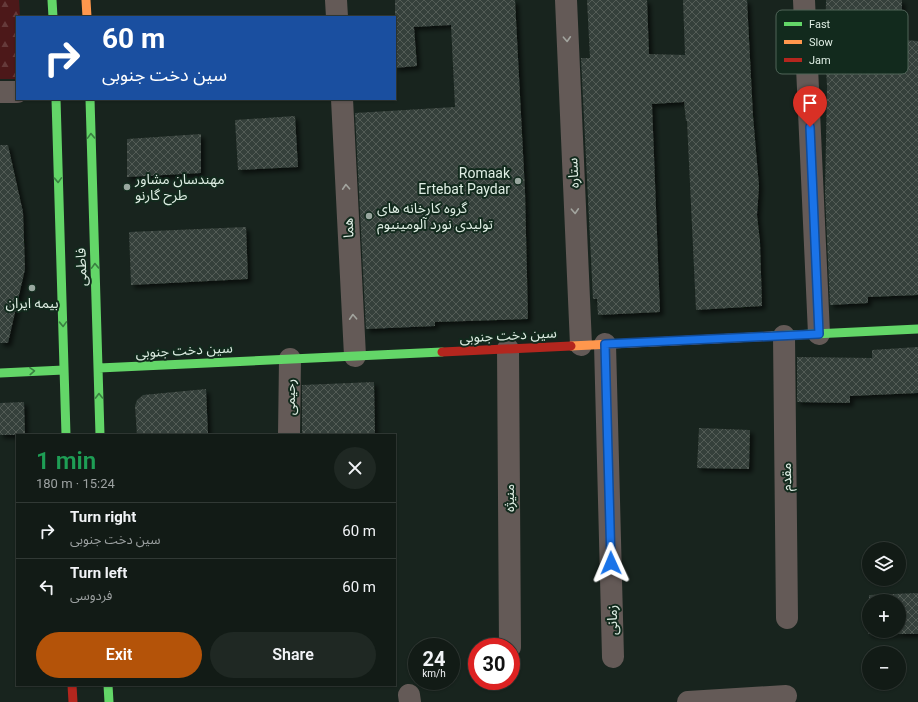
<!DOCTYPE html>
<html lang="en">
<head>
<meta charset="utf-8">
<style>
  :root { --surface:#121b16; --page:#1f2823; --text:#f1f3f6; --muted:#9ca1a1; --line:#313935; --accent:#b45309 }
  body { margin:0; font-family:Roboto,"Noto Sans Arabic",sans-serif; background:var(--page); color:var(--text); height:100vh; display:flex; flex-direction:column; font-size:15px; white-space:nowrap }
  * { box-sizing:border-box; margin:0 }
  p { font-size:13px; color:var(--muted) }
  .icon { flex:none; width:22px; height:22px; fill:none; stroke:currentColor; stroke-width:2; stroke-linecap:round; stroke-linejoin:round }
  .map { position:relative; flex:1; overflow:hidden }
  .panel { position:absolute; left:16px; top:434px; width:380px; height:252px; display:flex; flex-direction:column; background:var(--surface); border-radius:0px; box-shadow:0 1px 3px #0004,0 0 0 1px var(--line) }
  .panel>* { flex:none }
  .guide { position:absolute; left:16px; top:16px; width:380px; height:84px; border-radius:0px; box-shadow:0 1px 3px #0004,0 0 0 1px var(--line); background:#1a4fa0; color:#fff; overflow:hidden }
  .controls { position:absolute; left:862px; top:542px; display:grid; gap:8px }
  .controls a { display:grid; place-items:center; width:44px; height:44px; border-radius:50%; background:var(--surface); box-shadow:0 1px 3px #0004,0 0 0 1px var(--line); font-size:20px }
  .speed { position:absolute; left:408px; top:638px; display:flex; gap:8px; font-size:20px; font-weight:700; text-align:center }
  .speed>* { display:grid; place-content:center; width:52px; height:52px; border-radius:50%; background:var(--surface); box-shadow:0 1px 3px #0004,0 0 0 1px var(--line); line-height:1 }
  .speed small { font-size:10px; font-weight:400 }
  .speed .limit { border:6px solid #d22; background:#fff; color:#111 }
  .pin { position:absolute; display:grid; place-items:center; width:34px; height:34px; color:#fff; margin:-41px -17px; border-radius:50% 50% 50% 0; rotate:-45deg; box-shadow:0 0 4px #0007 }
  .pin .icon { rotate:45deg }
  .me { position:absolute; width:44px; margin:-22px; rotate:359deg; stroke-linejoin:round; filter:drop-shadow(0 0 3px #0008) }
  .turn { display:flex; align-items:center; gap:14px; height:84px; padding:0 20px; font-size:18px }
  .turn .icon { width:52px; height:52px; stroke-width:2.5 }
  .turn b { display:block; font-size:28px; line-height:34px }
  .round { display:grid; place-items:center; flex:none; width:42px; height:42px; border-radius:21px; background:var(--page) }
  .overview { display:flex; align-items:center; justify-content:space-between; height:68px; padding:0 20px }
  h1 { font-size:24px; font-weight:600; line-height:30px; color:#1e9e55 }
  .button { display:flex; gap:8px; margin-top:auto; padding:8px 20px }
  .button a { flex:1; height:46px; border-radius:24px; background:var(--accent); color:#fff; font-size:16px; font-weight:600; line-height:46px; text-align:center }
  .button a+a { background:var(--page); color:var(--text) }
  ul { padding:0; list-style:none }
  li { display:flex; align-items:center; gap:12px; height:56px; padding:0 20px; border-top:1px solid var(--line) }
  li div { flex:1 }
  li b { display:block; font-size:15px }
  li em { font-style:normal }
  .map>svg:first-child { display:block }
</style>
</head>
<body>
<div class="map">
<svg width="918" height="702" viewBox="0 0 918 702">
  <defs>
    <pattern id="forest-firs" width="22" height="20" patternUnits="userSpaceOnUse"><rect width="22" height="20" fill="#4c1819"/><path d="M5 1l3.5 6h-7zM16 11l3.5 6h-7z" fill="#653a3a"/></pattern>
    <pattern id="building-cross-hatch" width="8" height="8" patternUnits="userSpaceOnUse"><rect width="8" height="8" fill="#35403a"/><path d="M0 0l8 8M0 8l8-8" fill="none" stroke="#525c56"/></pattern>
    <filter id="shadow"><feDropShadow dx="3.5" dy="3.5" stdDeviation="2" flood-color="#0009"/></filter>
  </defs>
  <rect width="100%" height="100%" fill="#18241e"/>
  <path fill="url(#forest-firs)" d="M0,0H19L20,17H17V79H0Z"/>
  <path fill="url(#building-cross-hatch)" fill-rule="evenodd" filter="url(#shadow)" d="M395,0H515L525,191L528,319L435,322V326L366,329L355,113L455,107L451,25L414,27L417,66L395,68Z
    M587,0H647L649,54L685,55L683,0H747L753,116L759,186L757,215L760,242L762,306L696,310L687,121H686L684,102L652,104L660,312L598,315L597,299H593L581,58H590Z
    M826,0H902V40L918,41V295L868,297V303L830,305L825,193L827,86L825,53Z
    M295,116L298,167L238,170L235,120Z
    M201,134V173L127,177V139Z
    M0,145H8L23,212L25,269L8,343H0Z
    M246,227L248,279L131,285L129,232Z
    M918,347V393L850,396V403L797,402V357L872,358V350Z
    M374,382L375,435H302V385Z
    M206,389L208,435H137L135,406L137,400L143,395Z
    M24,402L25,435H0V403Z
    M699,428L750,430L749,469L697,468Z
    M918,593V634H868L869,595ZM869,601H899V631H869Z"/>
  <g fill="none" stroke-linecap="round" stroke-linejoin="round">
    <path stroke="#645a57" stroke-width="22" d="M336,0L337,17
      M566,0L581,345
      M804,0L819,334
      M0,92H17
      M342,99L355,356
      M784,336L787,618
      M605,344L613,657
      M508,349L510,647
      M289,435L290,359
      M409,695L410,702
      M688,702L786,696"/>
    <path stroke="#63d668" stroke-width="9" d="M52,0L53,17
      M56,99L66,435
      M90,99L100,435
      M772,336L918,329
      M99,368L442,352
      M0,373L64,370
      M108,685L109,702"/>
    <path stroke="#ff974d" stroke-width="9" d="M86,0L87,17
      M571,346L772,336"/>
    <path stroke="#b3261e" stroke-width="9" d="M442,352L571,346
      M72,685L73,702"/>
  </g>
  <defs><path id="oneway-chevron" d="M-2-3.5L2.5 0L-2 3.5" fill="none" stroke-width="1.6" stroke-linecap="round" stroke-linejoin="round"/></defs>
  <g stroke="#a2a49e">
    <use href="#oneway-chevron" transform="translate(567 39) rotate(87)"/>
    <use href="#oneway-chevron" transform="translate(346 187) rotate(-93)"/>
    <use href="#oneway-chevron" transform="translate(575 211) rotate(87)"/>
    <use href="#oneway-chevron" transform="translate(353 317) rotate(-93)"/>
  </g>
  <g stroke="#3a8042">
    <use href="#oneway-chevron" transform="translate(91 136) rotate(-92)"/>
    <use href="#oneway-chevron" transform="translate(58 180) rotate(88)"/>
    <use href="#oneway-chevron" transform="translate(95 266) rotate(-92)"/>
    <use href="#oneway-chevron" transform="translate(63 324) rotate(88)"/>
    <use href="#oneway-chevron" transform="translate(32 371) rotate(-3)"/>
    <use href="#oneway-chevron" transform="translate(99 396) rotate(-91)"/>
  </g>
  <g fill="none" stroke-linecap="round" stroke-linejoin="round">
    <g stroke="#114b97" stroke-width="10">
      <path id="route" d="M611,563L605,344L819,334L810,127"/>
    </g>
    <use href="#route" stroke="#1a73e8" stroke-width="7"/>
  </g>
  <g fill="#99a79f" stroke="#122a1d" stroke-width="1.5">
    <circle cx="518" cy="181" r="4"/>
    <circle cx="127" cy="187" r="4"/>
    <circle cx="369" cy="216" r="4"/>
    <circle cx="32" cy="288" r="4"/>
  </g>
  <g text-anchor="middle" stroke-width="4" stroke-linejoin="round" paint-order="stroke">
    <g font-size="14" fill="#dfeee4" stroke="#122a1d" text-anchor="start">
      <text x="510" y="178" text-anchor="end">Romaak<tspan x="510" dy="16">Ertebat Paydar</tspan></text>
      <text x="135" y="184">مهندسان مشاور<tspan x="135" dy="16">طرح گارنو</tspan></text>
      <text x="377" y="213">گروه کارخانه های<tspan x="377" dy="16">تولیدی نورد آلومینیوم</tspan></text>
      <text x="32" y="308" text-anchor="middle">بیمه ایران</text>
    </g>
    <g font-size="14" fill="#dfeee4" stroke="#122a1d">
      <text transform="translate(573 173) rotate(-93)" y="5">ستاره</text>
      <text transform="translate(348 228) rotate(-93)" y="5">هما</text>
      <text transform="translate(81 267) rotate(-92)" y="5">فاطمی</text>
      <text transform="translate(508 335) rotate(-3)" y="5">سین دخت جنوبی</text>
      <text transform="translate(184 350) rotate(-3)" y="5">سین دخت جنوبی</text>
      <text transform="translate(290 397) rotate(-90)" y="5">رحیمی</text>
      <text transform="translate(786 477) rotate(-91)" y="5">مقدم</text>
      <text transform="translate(509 498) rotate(-90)" y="5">منیژه</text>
      <text transform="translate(612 620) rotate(-91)" y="5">زمانی</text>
    </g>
  </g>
  <rect x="776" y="10" width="132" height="64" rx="6" fill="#122a1d" stroke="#506559" stroke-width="1"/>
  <rect x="784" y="22" width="18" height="4" fill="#63d668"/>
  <rect x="784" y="40" width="18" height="4" fill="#ff974d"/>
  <rect x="784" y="58" width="18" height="4" fill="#b3261e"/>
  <g font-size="11" fill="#dfeee4">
    <text x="809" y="28">Fast</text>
    <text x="809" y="46">Slow</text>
    <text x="809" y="64">Jam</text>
  </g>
</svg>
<div class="controls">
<a><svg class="icon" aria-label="layers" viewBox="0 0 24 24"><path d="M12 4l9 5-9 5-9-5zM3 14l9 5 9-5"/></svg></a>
<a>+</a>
<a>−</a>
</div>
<div class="speed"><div>24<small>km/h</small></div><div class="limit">30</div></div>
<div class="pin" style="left:810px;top:127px;background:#d93025"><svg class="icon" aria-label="arrive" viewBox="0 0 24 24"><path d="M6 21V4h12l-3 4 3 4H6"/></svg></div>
<svg class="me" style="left:611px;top:563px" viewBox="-20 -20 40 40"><path d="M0-17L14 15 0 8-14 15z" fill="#1a73e8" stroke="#fff" stroke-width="4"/></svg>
<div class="guide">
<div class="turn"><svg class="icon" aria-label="right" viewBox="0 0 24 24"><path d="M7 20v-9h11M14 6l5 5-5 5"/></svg><div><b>60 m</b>سین دخت جنوبی</div></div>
</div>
<section class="panel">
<div class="overview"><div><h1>1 min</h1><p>180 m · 15:24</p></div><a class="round"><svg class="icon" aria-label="close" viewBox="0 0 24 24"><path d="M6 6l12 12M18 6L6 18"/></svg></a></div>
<ul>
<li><svg class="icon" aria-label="right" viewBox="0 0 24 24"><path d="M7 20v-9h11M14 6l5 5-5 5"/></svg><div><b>Turn right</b><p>سین دخت جنوبی</p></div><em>60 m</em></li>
<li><svg class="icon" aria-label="left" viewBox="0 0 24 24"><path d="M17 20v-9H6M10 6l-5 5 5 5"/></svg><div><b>Turn left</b><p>فردوسی</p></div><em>60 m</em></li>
</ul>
<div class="button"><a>Exit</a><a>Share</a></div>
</section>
</div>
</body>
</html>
